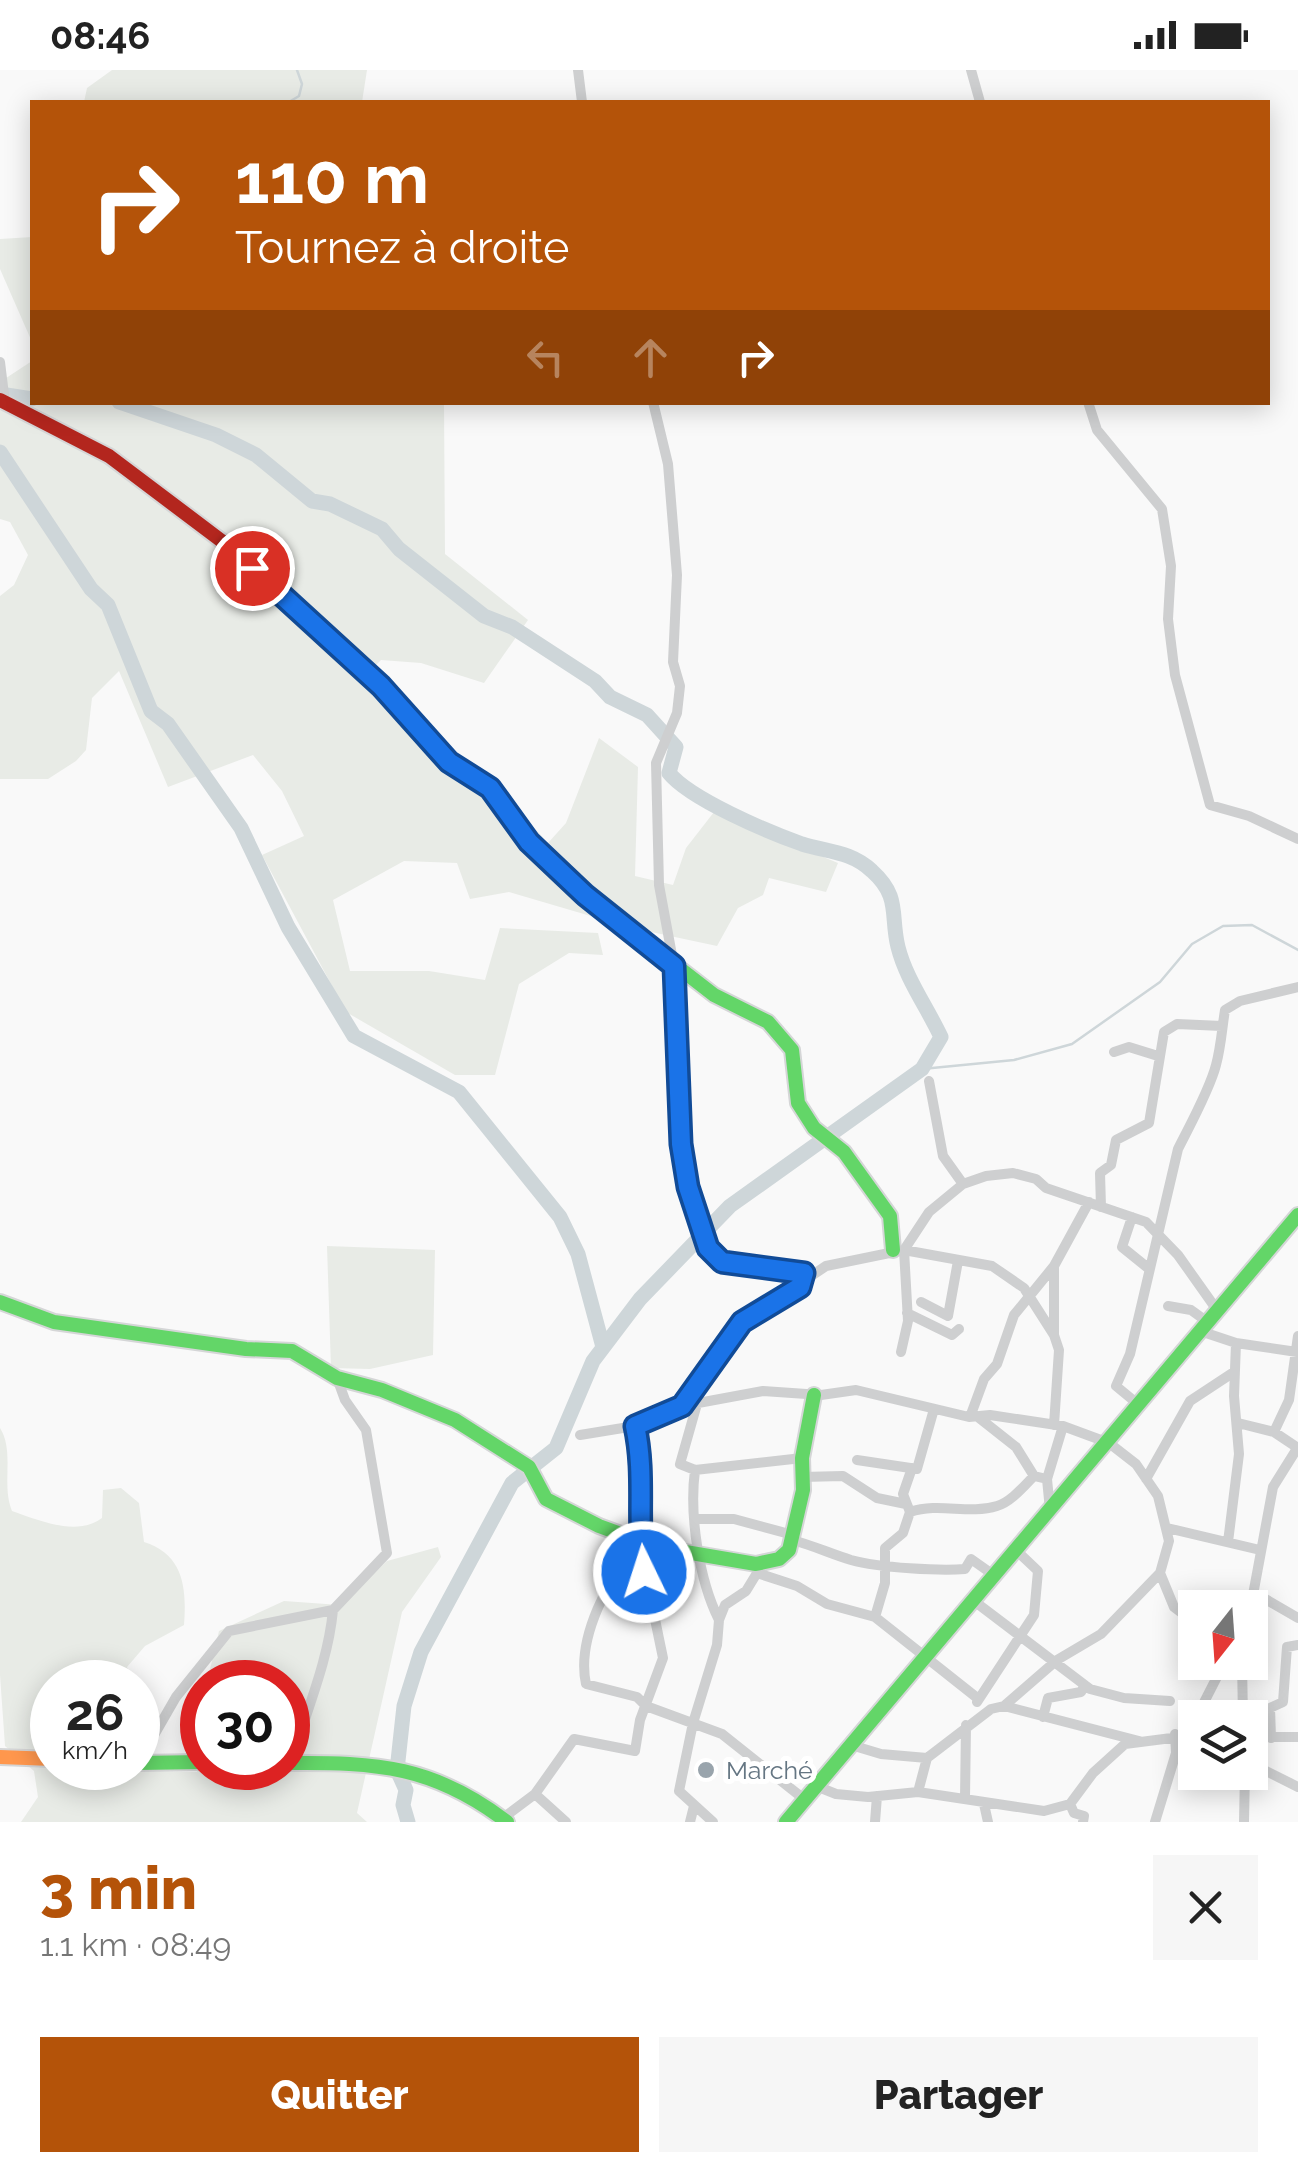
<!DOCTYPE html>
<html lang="fr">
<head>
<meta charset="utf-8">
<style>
  :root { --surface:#fff; --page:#f6f6f6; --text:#222; --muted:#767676; --accent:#b45309 }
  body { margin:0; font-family:Raleway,sans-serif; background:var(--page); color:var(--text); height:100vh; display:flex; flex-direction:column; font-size:38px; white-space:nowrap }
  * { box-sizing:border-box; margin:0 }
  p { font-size:32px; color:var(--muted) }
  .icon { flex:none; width:55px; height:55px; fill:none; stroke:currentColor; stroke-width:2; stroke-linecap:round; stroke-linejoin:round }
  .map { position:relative; height:1752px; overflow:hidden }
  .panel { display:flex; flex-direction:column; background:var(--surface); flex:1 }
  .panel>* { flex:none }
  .guide { position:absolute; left:30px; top:30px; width:1240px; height:305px; border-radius:0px; box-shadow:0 5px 25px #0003; background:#b45309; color:#fff; overflow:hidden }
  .needle { width:65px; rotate:197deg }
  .fabs { position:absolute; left:1178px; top:1520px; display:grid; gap:20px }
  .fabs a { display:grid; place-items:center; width:90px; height:90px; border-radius:0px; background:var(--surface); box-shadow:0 5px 25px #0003; font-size:50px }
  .speed { position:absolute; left:30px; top:1590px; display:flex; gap:20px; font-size:50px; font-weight:700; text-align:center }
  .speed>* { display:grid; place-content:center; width:130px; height:130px; border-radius:50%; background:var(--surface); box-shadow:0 5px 25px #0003; line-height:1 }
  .speed small { font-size:25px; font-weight:400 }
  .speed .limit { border:15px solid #d22; background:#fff; color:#111 }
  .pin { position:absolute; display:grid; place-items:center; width:85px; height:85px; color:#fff; margin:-42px; border:5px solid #fff; border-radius:50%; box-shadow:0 2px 10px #0007 }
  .me { position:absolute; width:110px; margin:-55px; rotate:356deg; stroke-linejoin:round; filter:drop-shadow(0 0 8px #0008) }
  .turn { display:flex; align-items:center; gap:35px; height:210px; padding:0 40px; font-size:45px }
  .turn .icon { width:130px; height:130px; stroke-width:2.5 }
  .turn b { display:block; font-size:70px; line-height:85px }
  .lanes { display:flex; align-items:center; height:95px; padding:0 40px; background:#0003; justify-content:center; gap:50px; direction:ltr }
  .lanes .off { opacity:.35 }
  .round { display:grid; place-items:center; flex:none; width:105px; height:105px; border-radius:0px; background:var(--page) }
  .headline { display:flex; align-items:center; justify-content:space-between; height:170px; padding:0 40px }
  h1 { font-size:60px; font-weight:800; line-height:75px; color:var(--accent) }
  .button { display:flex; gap:20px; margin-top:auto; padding:20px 40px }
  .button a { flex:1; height:115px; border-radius:0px; background:var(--accent); color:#fff; font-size:40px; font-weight:800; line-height:115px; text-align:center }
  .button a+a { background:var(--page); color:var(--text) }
  .status { display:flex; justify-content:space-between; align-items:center; height:70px; padding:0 50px; background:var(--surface); direction:ltr }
  .status svg { height:28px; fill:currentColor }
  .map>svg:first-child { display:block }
</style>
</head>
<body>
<div class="status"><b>08:46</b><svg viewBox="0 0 49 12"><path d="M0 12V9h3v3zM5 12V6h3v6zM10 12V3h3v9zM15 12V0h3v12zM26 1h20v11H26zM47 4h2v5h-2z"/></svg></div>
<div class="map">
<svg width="1298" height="1752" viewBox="0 0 1298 1752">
  <rect width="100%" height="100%" fill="#f9f9f9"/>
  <path fill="#e8ebe6" d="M112,0H367L362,32H84L87,18Z
    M32,167V272L0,199V169Z
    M32,291V332L444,333L445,484L528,550L484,613L421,593L381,590L373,598L439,674L492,712L548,773L566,753L599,668L638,697L635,806L673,815L686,778L714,742L838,793L826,822L769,808L763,825L738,838L717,876L628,857L509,822L470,829L457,793L404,791L333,830L350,901H429L485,910L500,858L598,863L603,885L569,883L519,914L495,1005H455L346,942L262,785L304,766L282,721L253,685L168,717L119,601L92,628L86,680L76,691L48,709H0V526L14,515L28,485L10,452L0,449V312Z
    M327,1176L435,1180L433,1285L370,1299L331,1298Z
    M0,1358C15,1382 1,1414 12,1441C38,1450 77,1467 102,1448L103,1420L121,1418L139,1433L144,1472C183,1484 187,1517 184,1555L145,1576L127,1597L132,1612H52V1698L197,1702L202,1654V1698H288V1612H207L219,1561L284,1531L340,1535L387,1491L438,1477L441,1487L402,1542L357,1743L367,1752H21L38,1727L34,1701L5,1676L0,1605Z"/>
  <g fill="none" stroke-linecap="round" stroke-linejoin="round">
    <path stroke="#ced6d9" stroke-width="2.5" d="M289,32L299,26L302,14L297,0
      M922,999L1014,990L1072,974L1160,912L1192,874L1223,856L1252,855L1298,880"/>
    <path stroke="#ced6d9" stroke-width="15" d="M0,324L32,329
      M119,332L216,365L256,385L312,431L330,434L382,459L399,479L484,546L512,557L595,611L610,627L647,645L676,677L669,703C690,729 768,762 802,774C827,782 851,781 872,801C901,827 890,845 898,877C906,909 927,937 941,967L922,999L730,1136L640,1229L593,1291L556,1378L512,1413L421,1582L404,1636L397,1700L406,1720L403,1735L408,1752
      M0,382L91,519L108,535L151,641L168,654L241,758L288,857L354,966L459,1022L560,1147L578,1184L603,1277"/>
    <g stroke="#d5d6d7" stroke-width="18">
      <path id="fast" d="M223,472L381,616L449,692L490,718L529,771L585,825L714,925L768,952L792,980L798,1033L814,1058L844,1082L890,1146L893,1180
        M0,1232L54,1252L246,1279L292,1281L337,1308L382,1320L455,1350L529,1397L546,1429L599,1456L656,1477L756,1494L779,1489L789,1480L803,1420L802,1388L814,1325
        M138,1693L202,1692
        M288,1693C377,1692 434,1696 507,1752
        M786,1752L1298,1145"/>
    </g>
    <g stroke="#d5d6d7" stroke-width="18">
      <path id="slow" d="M0,1687L52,1689"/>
    </g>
    <g stroke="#d5d6d7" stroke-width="18">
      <path id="jam" d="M0,330L109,386L223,472"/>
    </g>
    <path stroke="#cecfd0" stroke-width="10" d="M578,0L582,32
      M971,0L980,32
      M0,292L5,333
      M653,332L668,394L677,505L673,592L680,616L677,643L656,693L659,815L674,896L681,1075L688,1117L715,1189L804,1203L800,1217
      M1088,332L1097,360L1162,439L1171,496L1168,549L1175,605L1210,735L1249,746L1298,769
      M1114,982L1129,977L1158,986
      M929,1011L943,1086L963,1114
      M1101,1137L1100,1103L1111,1095L1116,1070L1149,1053L1164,962L1177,954L1222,956
      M1132,1147L1122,1177L1148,1198
      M921,1232L948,1246L958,1191
      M1168,1236L1191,1240L1209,1253
      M907,1243L952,1265L959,1259
      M1203,1262L1236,1273L1297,1282
      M1054,1264V1196L1089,1132
      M901,1282L908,1251L904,1180L929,1142L963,1114L986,1106L1013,1103L1036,1109L1046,1118L1146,1152L1178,1185L1217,1240
      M697,1334L680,1394L695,1400C689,1445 699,1510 719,1550
      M1139,1335L1116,1316L1130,1284L1178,1079C1189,1057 1210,1019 1216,995C1221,977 1222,958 1225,940L1240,931L1298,917
      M682,1336L742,1252L826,1196L904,1180L992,1196L1024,1218L1054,1265L1059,1280L1054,1355
      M970,1347L984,1309L997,1294L1014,1245L1054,1196
      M978,1347L1016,1377L1034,1406
      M1238,1353L1274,1362L1298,1378
      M1274,1362L1289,1330L1298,1266
      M580,1365L635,1356L682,1336L763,1321L821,1325L856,1320L969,1347L990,1345L1063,1356L1109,1373L1136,1394L1158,1426L1169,1471L1160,1503L1174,1537L1195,1553
      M857,1390L917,1399L934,1339
      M695,1400L802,1388
      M802,1407L843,1406L877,1428L906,1434
      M1146,1409L1190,1331L1234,1302
      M1050,1440L1047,1409L1063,1356
      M910,1442C940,1432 968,1445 997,1436C1011,1432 1024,1416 1034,1406L1047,1409
      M697,1449H734L793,1465
      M1167,1458L1260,1480
      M792,1470C812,1475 831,1484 851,1490C880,1498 941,1501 965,1499L971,1489L995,1506
      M639,1472C609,1507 576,1568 586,1614L637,1627L646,1636L722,1664L804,1729
      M1228,1472L1239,1384L1234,1326L1236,1273
      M757,1503L797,1516L827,1534L875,1547L976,1627
      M1255,1523L1298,1548
      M974,1531L1090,1619L1124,1628L1170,1631
      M1250,1541L1273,1417L1298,1377
      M875,1547L885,1513V1478L903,1463L910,1442L903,1424L912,1398
      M1242,1592L1243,1648
      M977,1632L1034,1545L1038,1501L1017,1481
      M1004,1636L1057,1590L1101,1564L1160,1503
      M1043,1647L1048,1628L1081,1622L1085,1615
      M1196,1648L1219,1603L1241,1601
      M1250,1667H1298
      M1271,1668L1270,1638L1283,1632L1287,1577L1298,1575
      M851,1675L881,1684L927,1688
      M138,1693L176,1627L229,1561L333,1540L387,1483L366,1360L345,1330L337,1308
      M291,1693C306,1641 328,1593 333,1540
      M1250,1693L1298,1717
      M816,1716L836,1724L868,1727L918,1722L1044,1741L1070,1734L1093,1703L1125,1674L1195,1665
      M918,1722L927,1688L991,1639L1004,1636L1139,1671
      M535,1724L566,1752
      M965,1728L966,1655
      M984,1734L988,1752
      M1070,1734L1074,1743L1084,1746L1083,1752
      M503,1748L535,1724L574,1669L635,1681L640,1650L663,1588L639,1472L643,1393L635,1356
      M690,1752L694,1736
      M713,1752L679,1721L693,1653L717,1575L719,1550L725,1535L746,1521L757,1503L756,1494
      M875,1752L877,1726
      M1155,1752L1176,1683L1175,1664
      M1244,1752L1245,1702"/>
    <use href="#fast" stroke="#63d668" stroke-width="14"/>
    <use href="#slow" stroke="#ff974d" stroke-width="14"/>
    <use href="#jam" stroke="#b3261e" stroke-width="14"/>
  </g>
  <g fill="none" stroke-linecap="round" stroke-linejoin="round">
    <g stroke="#114b97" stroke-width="25">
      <path id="route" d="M252,498L381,616L449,692L490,718L529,772L585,825L674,896L681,1074L688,1117L708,1178L722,1192L804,1203L800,1217L742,1252L682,1336L635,1356C646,1406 636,1453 644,1502"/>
    </g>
    <use href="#route" stroke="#1a73e8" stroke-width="18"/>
  </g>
  <circle fill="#99a4ac" stroke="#fff" stroke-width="4" cx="706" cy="1700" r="10"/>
  <g text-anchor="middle" stroke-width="10" stroke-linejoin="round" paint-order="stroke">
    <g font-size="25" fill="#657683" stroke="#fff" text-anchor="start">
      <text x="726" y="1709">Marché</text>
    </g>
  </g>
</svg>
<div class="fabs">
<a><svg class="needle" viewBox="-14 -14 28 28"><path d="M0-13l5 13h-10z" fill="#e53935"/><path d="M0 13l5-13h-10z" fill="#767676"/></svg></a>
<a><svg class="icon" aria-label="layers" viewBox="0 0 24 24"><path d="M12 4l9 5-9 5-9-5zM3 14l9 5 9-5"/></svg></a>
</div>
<div class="speed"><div>26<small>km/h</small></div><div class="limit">30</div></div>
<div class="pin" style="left:252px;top:498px;background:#d93025"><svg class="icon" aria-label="arrive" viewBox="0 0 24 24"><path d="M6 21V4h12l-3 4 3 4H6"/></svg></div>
<svg class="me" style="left:644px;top:1502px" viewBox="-20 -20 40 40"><circle r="17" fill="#1a73e8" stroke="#fff" stroke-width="3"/><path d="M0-11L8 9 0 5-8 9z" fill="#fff"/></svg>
<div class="guide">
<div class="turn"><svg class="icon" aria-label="right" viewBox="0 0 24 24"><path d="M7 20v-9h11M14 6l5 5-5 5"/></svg><div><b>110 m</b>Tournez à droite</div></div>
<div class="lanes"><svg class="icon off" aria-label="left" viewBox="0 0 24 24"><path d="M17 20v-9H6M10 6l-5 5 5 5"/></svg><svg class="icon off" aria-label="ahead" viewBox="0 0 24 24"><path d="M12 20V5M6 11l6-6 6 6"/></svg><svg class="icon" aria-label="right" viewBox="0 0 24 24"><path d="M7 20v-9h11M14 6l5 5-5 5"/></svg></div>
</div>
</div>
<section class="panel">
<div class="headline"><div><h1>3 min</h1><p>1.1 km · 08:49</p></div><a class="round"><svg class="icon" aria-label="close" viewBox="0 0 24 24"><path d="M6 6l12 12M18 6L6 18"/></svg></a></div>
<div class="button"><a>Quitter</a><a>Partager</a></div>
</section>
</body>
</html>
